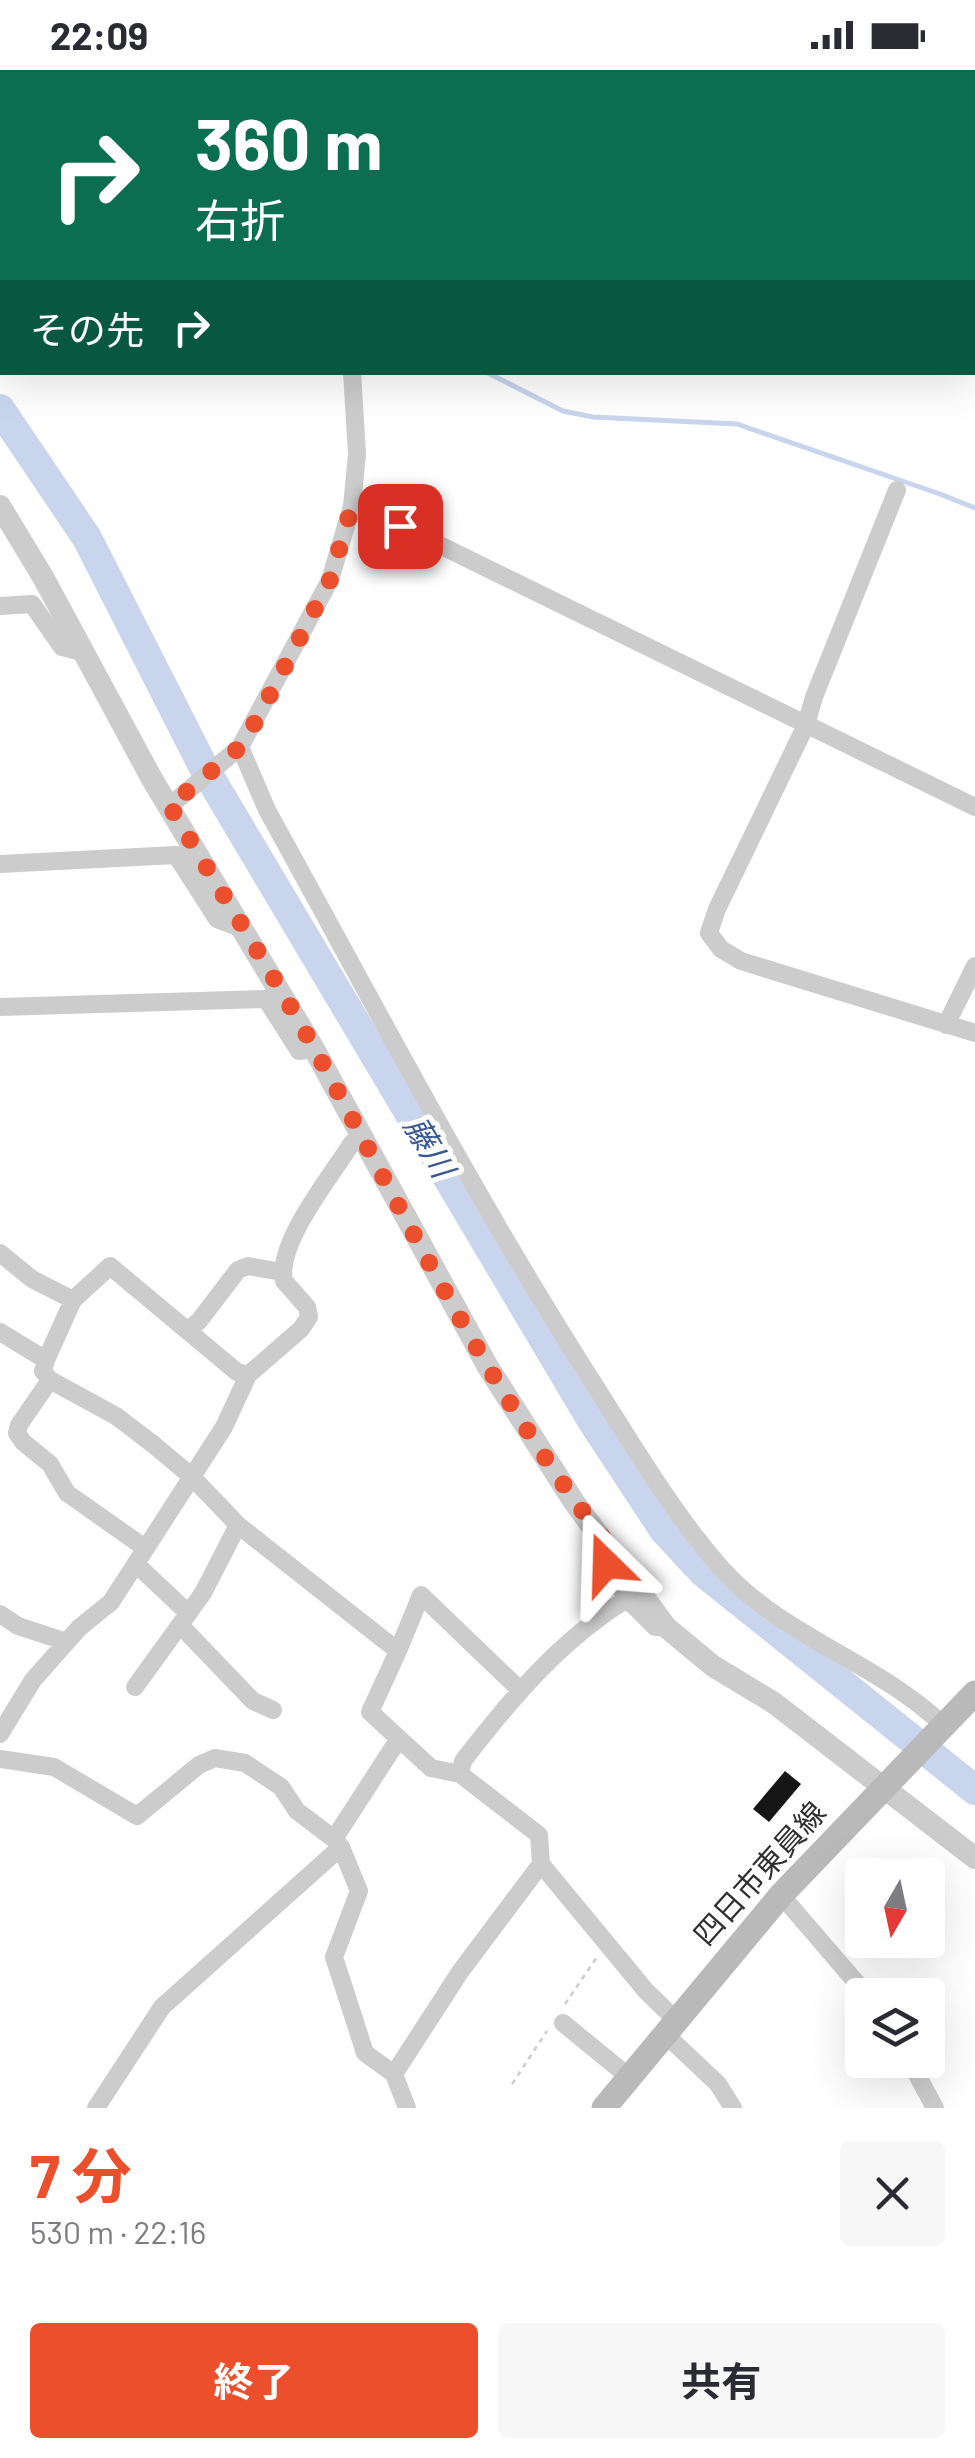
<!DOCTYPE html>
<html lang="ja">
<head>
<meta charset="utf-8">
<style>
  :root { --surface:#fff; --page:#f7f7f7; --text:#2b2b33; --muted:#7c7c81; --accent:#eb4f2c }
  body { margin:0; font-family:Barlow,"Noto Sans JP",sans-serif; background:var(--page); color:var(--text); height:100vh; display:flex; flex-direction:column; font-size:38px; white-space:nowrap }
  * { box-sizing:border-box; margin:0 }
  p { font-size:32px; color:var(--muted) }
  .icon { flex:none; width:55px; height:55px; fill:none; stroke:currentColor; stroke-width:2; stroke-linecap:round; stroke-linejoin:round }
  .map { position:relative; height:2038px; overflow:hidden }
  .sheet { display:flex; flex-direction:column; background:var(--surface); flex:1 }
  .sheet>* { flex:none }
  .guide { position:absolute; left:0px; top:0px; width:975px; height:305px; box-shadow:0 10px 40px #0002; background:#0b6e4f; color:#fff; overflow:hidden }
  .needle { width:65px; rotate:189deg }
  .buttons { position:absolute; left:845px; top:1788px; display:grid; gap:20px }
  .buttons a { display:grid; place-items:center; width:100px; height:100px; border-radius:10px; background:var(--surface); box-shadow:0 10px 40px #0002; font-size:50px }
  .pin { position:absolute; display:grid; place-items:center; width:85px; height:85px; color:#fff; margin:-42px; border-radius:20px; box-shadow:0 5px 15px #0006 }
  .me { position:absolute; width:110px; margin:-55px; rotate:338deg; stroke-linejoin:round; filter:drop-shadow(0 0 8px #0008) }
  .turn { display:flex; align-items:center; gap:35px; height:210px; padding:0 30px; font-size:45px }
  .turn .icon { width:130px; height:130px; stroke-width:2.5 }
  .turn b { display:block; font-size:70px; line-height:85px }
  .then { display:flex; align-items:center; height:95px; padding:0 30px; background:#0003; gap:20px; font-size:38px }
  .round { display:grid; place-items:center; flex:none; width:105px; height:105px; border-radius:10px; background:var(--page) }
  .headline { display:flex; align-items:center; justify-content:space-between; height:170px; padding:0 30px }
  h1 { font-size:60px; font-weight:700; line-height:75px; color:var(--accent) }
  .action { display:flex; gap:20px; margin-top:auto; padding:20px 30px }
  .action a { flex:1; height:115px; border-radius:10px; background:var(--accent); color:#fff; font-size:40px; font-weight:700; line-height:115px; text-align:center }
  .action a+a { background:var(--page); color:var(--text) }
  .status { display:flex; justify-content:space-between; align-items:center; height:70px; padding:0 50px; background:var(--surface); direction:ltr }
  .status svg { height:28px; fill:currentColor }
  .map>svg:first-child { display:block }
</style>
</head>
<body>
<div class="status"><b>22:09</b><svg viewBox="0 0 49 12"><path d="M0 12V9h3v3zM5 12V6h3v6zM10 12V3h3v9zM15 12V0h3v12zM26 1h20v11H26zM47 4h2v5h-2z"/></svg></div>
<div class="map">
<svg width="975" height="2038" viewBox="0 0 975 2038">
  <rect width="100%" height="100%" fill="#fff"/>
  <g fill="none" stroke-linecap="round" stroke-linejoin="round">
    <path stroke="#c8d5ed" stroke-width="5" d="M0,195L2,197
      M486,302L563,341L593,347L737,354L940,424L975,438"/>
    <path stroke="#c8d5ed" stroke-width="30" d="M0,339L87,468L203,696L593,1352L664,1460L703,1502L975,1720"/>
  </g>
  <path fill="#161616" d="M785,1701L801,1714L769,1752L753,1739Z"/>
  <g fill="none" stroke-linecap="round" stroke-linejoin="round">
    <path stroke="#ccc" stroke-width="2.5" stroke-dasharray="5 5" stroke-linecap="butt" d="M565,1934L597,1887
      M512,2014L547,1961"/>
    <path stroke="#ccc" stroke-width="18" d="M379,2L380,0
      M897,420L814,627L806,655L717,839L709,863L721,879L741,891L975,963
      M352,436L366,439L975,737
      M0,536L32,534L62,577L82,582
      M240,677L267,740C371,928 470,1119 585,1300C629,1368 669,1439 722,1499C783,1567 879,1593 944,1656
      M168,733L178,729L240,677L330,510L352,436L357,384L352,302
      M0,794L176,785L217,849L243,859
      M0,937L266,929L299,981L314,979
      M946,955L975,896
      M0,1183L32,1209L73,1230
      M188,1260L199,1251L238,1200L248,1196L282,1202
      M0,1262L46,1290L43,1301L50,1310L116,1346L154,1375L191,1406L238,1455L398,1581L370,1642L431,1698L460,1704L539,1765L541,1794L646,1921L676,1950
      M46,1290L73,1230L110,1196L237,1302L248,1305
      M50,1310L19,1355L17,1363L23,1372L50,1394L67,1423L145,1478
      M609,1476L606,1494L627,1529
      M136,1494L188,1543
      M0,1544L18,1556L67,1572
      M180,1555L253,1631L273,1640
      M398,1581L421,1525L519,1619
      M135,1617L203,1523L238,1455
      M0,1664L33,1610L79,1558L111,1532L224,1357L248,1305L301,1259L309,1247L307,1237L284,1211C276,1173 332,1105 352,1073L362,1065
      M0,1689L54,1697L137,1746L199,1695L215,1688L245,1693L281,1717L297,1741L334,1769
      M460,1704L463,1691C510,1630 560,1570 627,1529L655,1557H664
      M341,1777L359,1821L334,1887L365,1983L394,2004L407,2038
      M781,1825L867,1925
      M563,1953L629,2007
      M665,1964L718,2014L733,2038
      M909,1990L935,2038
      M394,2004L460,1902L541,1794
      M96,2038L162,1937L341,1777L334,1769L398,1670"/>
    <path stroke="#ccc" stroke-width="22" d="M0,436L43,507L152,709L314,979L488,1297L574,1432L666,1557L713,1596L774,1633L975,1788"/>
    <path stroke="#b9b9b9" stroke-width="25" d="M604,2038L781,1825L975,1623"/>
  </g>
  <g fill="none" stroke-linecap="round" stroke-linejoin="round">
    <path stroke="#eb4f2c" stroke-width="18" stroke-dasharray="0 32.4" d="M400,456L352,436L330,510L259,646L240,677L178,729L168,733C222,824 280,914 330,1007C416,1167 497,1333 609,1476L606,1494"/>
  </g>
  <g text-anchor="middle" stroke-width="10" stroke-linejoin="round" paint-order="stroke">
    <g font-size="30" fill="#2f2f2f" stroke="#fff">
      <text transform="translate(760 1804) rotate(-48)" y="10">四日市東員線</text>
    </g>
    <g font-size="32" font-style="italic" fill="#3a5994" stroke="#fff">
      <text transform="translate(429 1077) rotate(59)" y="11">藤川</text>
    </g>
  </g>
</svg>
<div class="buttons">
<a><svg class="needle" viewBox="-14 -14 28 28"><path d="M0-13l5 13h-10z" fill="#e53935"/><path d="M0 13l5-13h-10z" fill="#7c7c81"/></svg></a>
<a><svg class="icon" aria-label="layers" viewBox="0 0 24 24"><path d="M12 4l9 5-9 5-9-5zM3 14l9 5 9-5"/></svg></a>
</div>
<div class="pin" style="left:400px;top:456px;background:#d93025"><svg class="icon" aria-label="arrive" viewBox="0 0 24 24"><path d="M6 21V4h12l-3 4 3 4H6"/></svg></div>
<svg class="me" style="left:606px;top:1494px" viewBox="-20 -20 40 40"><path d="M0-17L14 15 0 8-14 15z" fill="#eb4f2c" stroke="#fff" stroke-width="4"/></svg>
<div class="guide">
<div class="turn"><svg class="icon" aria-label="right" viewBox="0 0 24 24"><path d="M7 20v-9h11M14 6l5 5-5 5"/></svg><div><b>360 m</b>右折</div></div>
<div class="then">その先<svg class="icon" aria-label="right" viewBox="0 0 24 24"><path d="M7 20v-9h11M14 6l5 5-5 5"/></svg></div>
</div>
</div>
<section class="sheet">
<div class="headline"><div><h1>7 分</h1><p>530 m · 22:16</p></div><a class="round"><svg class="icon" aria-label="close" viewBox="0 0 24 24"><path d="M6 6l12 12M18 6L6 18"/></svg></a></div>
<div class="action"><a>終了</a><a>共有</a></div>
</section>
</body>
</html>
